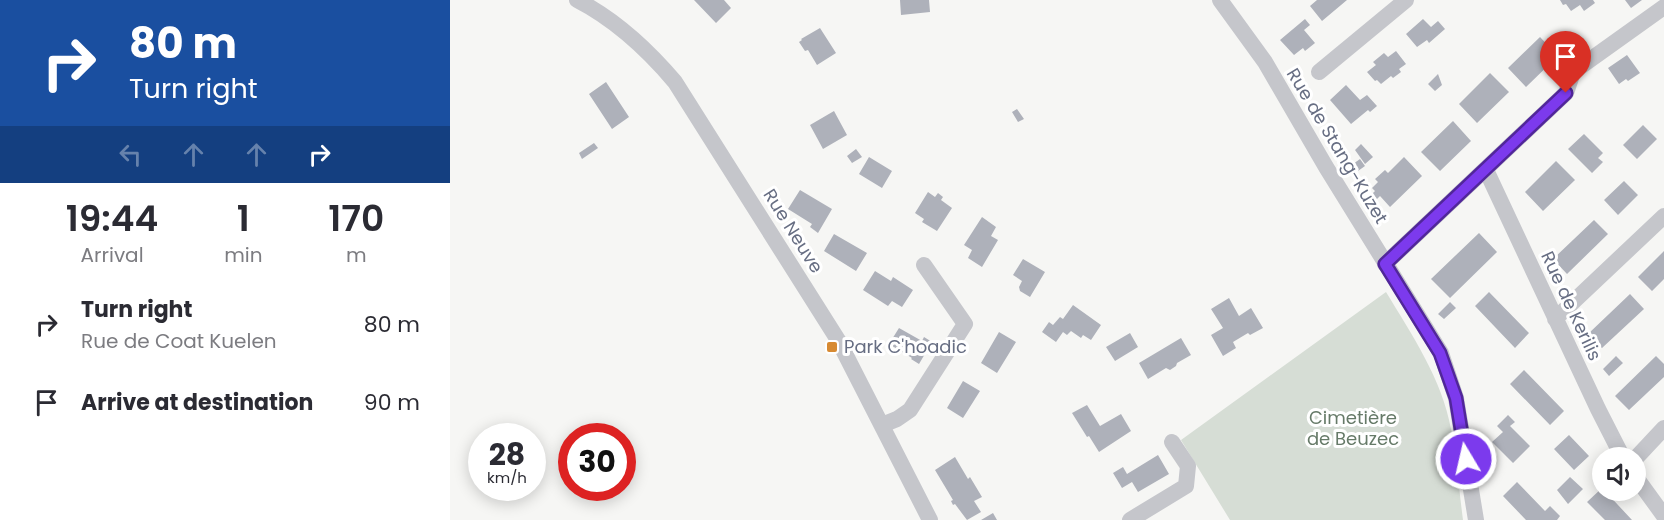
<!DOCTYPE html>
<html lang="en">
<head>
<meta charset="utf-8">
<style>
  :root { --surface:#fff; --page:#f2f2f3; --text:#2b2b33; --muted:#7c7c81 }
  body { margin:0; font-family:Poppins,sans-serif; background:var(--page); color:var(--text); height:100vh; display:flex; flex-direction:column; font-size:22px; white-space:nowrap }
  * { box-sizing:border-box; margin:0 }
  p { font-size:20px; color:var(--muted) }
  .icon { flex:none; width:33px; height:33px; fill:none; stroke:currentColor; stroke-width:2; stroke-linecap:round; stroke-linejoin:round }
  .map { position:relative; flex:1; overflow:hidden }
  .side { display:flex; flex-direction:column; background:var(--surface); width:450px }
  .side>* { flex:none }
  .banner { background:#1a4fa0; color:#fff; overflow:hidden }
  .buttons { position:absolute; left:1142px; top:447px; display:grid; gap:12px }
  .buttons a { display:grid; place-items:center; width:54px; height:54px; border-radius:50%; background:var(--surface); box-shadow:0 3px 15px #0003; font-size:30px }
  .speed { position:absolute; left:18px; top:423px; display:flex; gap:12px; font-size:30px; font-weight:700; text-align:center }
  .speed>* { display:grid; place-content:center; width:78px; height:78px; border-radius:50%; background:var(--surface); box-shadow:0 3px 15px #0003; line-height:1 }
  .speed small { font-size:15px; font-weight:400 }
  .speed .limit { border:9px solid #d22; background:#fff; color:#111 }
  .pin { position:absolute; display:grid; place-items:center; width:51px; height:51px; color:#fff; margin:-62px -26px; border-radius:50% 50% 50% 0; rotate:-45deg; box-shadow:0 0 6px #0007 }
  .pin .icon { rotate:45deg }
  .me { position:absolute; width:66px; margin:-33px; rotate:351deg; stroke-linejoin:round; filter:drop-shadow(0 0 4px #0008) }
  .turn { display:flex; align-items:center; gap:21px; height:126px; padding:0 30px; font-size:27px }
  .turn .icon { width:78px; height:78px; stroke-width:2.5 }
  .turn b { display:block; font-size:42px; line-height:51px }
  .lanes { display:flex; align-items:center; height:57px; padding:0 30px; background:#0003; justify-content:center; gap:30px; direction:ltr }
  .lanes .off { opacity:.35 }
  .eta { display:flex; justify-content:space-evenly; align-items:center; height:102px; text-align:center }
  .eta b { font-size:36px; font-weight:600; line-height:42px }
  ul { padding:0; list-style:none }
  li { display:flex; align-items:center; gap:18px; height:78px; padding:0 30px }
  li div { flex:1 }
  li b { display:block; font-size:22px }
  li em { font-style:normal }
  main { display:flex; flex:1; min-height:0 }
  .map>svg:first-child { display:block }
</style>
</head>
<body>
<main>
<section class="side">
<div class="banner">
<div class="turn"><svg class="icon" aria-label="right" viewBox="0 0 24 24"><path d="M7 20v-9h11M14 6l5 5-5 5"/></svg><div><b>80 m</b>Turn right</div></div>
<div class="lanes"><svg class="icon off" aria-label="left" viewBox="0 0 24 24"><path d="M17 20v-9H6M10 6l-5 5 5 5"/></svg><svg class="icon off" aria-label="ahead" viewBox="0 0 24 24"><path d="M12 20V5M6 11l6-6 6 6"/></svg><svg class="icon off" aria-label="ahead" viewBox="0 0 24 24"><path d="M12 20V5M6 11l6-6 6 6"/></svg><svg class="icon" aria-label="right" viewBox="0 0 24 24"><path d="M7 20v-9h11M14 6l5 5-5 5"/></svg></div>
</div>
<div class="eta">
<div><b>19:44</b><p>Arrival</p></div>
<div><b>1</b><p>min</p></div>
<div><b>170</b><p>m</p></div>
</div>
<ul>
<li><svg class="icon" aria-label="right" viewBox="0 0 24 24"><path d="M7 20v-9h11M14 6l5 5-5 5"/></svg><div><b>Turn right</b><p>Rue de Coat Kuelen</p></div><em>80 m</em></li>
<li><svg class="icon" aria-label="arrive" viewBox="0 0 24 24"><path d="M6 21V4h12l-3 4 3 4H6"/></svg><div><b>Arrive at destination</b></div><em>90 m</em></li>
</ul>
</section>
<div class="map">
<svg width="1214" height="520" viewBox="0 0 1214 520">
  <rect width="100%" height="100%" fill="#f6f6f4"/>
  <path fill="#d6ddd5" d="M936,292C962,335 992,379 1001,429C1007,459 1009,490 1013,520H780L731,440Z"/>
  <path fill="#aeb1ba" d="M244,0H274L281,8L266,23Z
    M450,0H479L480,12L451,15Z
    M867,0H897L872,21L860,6Z
    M1110,0H1143L1145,3L1134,11L1130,5L1121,11L1116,4L1113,5Z
    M1175,0H1192L1181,8Z
    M855,19L860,25L854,30L865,43L855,51L853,48L844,55L830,40Z
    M973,19L981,27L988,21L995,29L979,43L977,40L967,47L956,34Z
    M370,28L386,53L367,65L358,50L355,51L349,42L352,40L351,39Z
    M1090,37L1108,56L1076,87L1058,68Z
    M946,51L956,64L949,69L951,72L943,78L941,76L931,84L927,80L925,81L917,72L926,65L923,62L934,53L938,57Z
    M1177,55L1190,73L1178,81L1176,79L1169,84L1158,68Z
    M1040,73L1059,92L1027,123L1009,104Z
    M988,74L992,85L985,91L978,84Z
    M156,82L179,117L162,129L139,94Z
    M896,85L910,100L917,95L927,106L920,112L918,110L901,124L880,100Z
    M567,109L574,119L568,122L562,112Z
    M384,111L397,135L373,149L360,125Z
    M1003,121L1021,141L990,171L971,152Z
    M1193,125L1207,139L1187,159L1173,145Z
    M1134,134L1153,153L1148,158L1153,162L1142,173L1118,149Z
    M144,143L148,148L132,159L129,153Z
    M911,144L923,157L915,164L905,150Z
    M406,149L412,157L402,163L397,156Z
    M419,157L442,171L432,188L409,174Z
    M954,157L972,176L940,207L930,196L926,200L921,195L925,191L922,188L928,182L925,179L935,170L938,173Z
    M910,159L915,166L908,171L903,164Z
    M1106,161L1125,180L1093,211L1075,192Z
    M1174,181L1188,195L1168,215L1154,200Z
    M350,190L382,209L368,233L360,227L362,224L338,209Z
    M478,192L485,197L488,193L493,197L491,200L502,208L487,231L472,222L474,219L465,213Z
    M532,217L546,227L541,236L548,240L532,267L518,258L522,250L514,245Z
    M1144,220L1158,234L1117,274L1103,259Z
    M1029,233L1047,252L1000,298L981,279Z
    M384,234L417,253L406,271L374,251Z
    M1214,251V279L1202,291L1188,277Z
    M573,259L595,272L580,297L570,291L569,287L572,281L563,275Z
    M425,271L441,281L443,277L463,290L452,307L442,301L438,306L413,290Z
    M1039,292L1079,333L1065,348L1025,306Z
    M1180,294L1194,309L1152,348L1138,334Z
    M779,298L789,316L801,308L813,328L800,335L798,333L783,342L786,348L773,356L761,335L773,328L761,309Z
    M1000,302L1006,308L994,319L988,314Z
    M623,305L651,325L641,340L633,335L631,338L621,331L617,335L613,332L606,342L592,332L599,322L603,325L610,317L613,319Z
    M449,328L472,341L474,337L482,342L469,364L461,359L462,358L439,344Z
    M549,332L566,342L547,373L531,363Z
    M680,333L688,347L665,361L656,347Z
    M731,338L741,355L727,363L726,366L720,370L716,368L698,379L689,363Z
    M1166,356L1173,363L1159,376L1153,369Z
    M1206,356L1214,364V377L1179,410L1165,396Z
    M1074,370L1114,411L1100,425L1060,384Z
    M513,381L530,391L513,418L497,408Z
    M637,405L650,426L671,414L681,431L649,452L639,436L637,437L622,413Z
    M1058,415L1065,422L1060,426L1080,446L1063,463L1042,442L1053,432L1047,426Z
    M1119,435L1139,456L1124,470L1104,449Z
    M708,455L719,474L688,492L682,482L672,488L663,473L673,467L677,474Z
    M505,457L518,479L520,477L532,497L524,501L531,512L517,520L505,504L503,505L501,501L503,500L485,470Z
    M1120,477L1133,489L1118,504L1107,490Z
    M1067,482L1095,511L1100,506L1110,516L1107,520H1076L1053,496Z
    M1152,488V490H1154L1182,520H1155L1137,502Z
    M543,513L547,520H531Z"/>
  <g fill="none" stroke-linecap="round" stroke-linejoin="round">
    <path stroke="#c5c6cb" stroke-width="16" d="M127,0C166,20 197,49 225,82L388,340L480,520
      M770,0L815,62L876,167L991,353L1006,398L1026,520
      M869,72L956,0
      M1036,170L1148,409L1173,458
      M935,264L1116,93L1123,72L1214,7
      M1105,319L1214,216
      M432,425L447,419L460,410L515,324L474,265
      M1185,459L1214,428
      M1185,476L1214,516
      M680,520L736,486L738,466L722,442"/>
  </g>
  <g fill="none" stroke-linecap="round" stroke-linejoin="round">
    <g stroke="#51269a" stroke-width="15">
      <path id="route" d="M1016,459L1006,398L990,353L935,264L1116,93"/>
    </g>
    <use href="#route" stroke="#7c3aed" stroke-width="10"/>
  </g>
  <rect fill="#d78a32" stroke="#fff" stroke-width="2" x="376" y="341" width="12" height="12" rx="3"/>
  <g text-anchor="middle" stroke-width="6" stroke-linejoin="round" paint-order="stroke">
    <g font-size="18" fill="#676e83" stroke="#fff">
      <text transform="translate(887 146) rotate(59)" y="6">Rue de Stang-Kuzet</text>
      <text transform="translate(343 231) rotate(58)" y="6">Rue Neuve</text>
      <text transform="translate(1121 306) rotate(65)" y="6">Rue de Kerilis</text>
    </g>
    <g font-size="18" fill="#676e83" stroke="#fff" text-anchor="start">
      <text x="394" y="353">Park C'hoadic</text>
    </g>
    <g font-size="18" fill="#667a68" stroke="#fff">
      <text x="903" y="424">Cimetière<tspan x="903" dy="21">de Beuzec</tspan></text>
    </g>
  </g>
</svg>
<div class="buttons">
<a><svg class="icon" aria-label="sound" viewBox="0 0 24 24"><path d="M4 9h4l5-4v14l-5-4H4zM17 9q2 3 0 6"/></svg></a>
</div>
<div class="speed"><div>28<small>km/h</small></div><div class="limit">30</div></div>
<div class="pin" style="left:1116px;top:93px;background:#d93025"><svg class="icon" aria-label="arrive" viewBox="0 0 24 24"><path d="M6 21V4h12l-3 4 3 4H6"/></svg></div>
<svg class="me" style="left:1016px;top:459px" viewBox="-20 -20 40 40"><circle r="17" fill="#7c3aed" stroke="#fff" stroke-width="3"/><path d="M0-11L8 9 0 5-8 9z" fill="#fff"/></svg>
</div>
</main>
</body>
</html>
